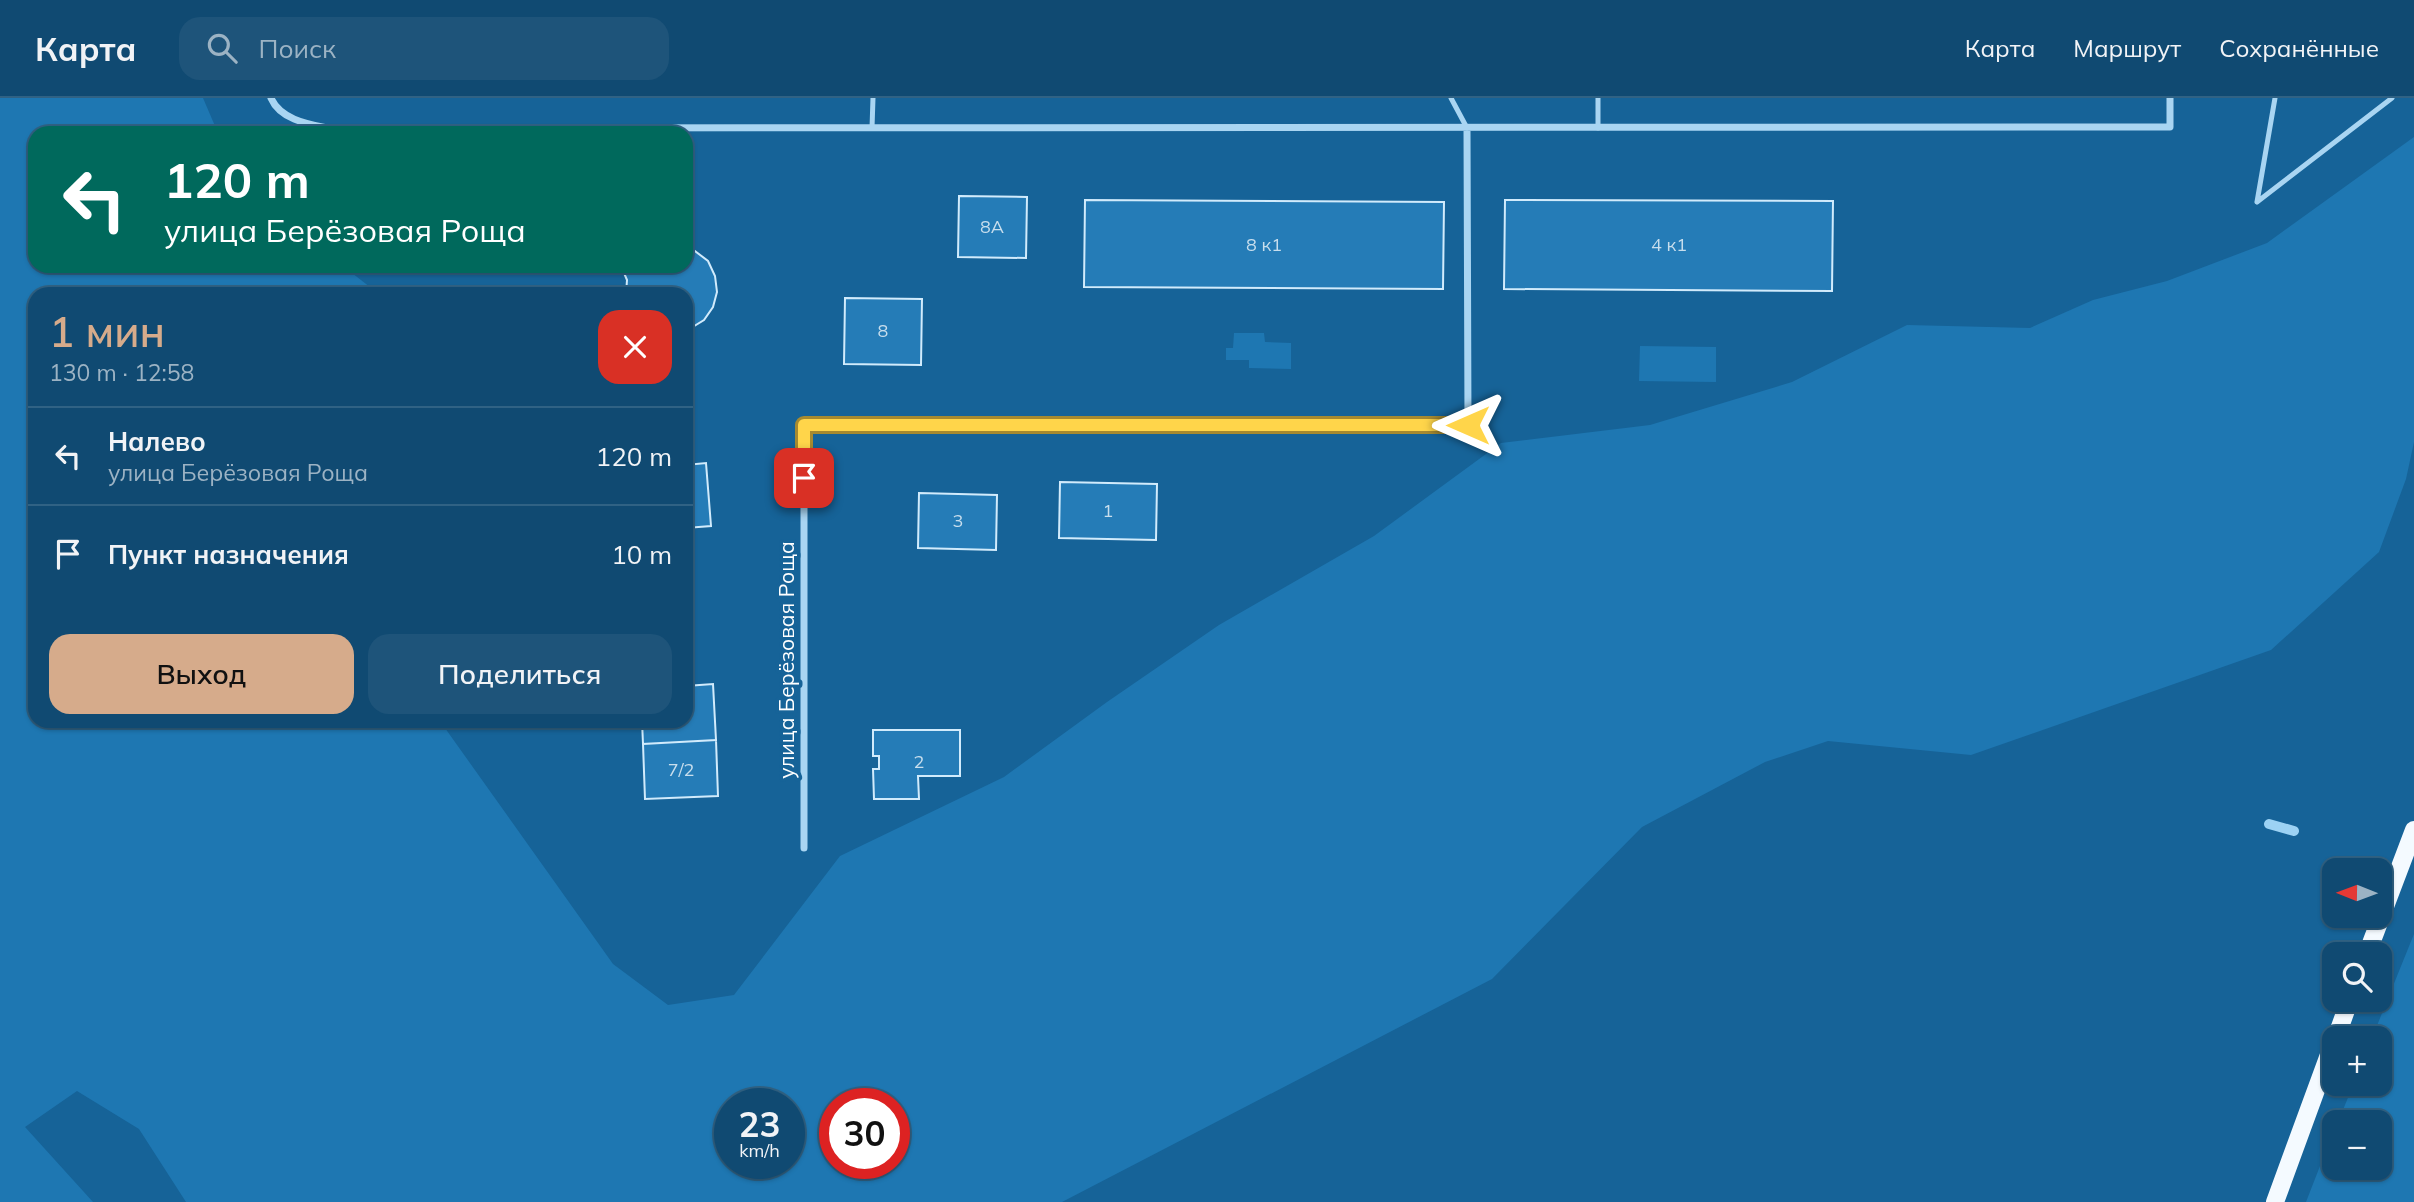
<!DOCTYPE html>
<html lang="ru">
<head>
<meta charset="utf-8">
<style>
  :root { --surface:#104a72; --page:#1e547a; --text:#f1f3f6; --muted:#9cb3c4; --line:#306284; --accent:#d6ab8b }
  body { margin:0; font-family:Mulish,sans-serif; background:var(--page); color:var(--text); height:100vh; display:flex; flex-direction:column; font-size:26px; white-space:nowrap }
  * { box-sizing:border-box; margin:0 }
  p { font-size:23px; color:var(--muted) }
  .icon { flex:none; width:38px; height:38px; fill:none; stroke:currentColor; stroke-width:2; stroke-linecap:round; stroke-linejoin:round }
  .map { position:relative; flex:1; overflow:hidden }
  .side { position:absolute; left:28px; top:189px; width:665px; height:441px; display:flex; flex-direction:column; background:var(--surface); border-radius:21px; box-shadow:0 2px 5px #0004,0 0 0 2px var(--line) }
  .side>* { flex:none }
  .hud { position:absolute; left:28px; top:28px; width:665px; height:147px; border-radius:21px; box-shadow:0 2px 5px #0004,0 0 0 2px var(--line); background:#00695c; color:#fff; overflow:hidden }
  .needle { width:46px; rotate:271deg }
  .controls { position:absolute; left:2322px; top:760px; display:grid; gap:14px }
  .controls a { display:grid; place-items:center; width:70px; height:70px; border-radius:14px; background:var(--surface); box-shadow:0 2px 5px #0004,0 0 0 2px var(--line); font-size:35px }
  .speed { position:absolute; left:714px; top:990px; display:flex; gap:14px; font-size:35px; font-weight:700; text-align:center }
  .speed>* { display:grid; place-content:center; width:91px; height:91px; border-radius:50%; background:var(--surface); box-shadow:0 2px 5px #0004,0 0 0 2px var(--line); line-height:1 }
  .speed small { font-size:18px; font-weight:400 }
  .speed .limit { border:10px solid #d22; background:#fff; color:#111 }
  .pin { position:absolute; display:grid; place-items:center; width:60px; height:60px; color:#fff; margin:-30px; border-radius:14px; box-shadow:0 4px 10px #0006 }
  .me { position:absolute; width:77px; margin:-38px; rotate:270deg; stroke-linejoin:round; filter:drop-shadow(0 0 5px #0008) }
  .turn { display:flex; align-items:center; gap:24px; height:147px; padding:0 21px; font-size:32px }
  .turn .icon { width:91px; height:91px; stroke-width:2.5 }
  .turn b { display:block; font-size:49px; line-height:60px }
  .round { display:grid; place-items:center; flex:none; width:74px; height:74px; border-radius:21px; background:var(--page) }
  .summary { display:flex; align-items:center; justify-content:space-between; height:119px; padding:0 21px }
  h1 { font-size:42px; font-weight:600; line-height:52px; color:var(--accent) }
  .primary-button { display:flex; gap:14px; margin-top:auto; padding:14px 21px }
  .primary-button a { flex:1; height:80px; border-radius:21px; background:var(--accent); color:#111; font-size:28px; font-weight:600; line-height:80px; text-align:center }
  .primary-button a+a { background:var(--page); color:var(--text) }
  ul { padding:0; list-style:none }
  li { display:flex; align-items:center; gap:21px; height:98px; padding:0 21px; border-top:2px solid var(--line) }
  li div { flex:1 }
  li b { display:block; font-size:26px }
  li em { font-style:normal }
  header { display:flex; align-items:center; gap:42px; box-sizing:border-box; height:98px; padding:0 35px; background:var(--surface); border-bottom:2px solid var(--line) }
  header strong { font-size:33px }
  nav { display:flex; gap:38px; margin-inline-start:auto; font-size:24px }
  .search { width:490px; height:63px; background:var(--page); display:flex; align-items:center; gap:18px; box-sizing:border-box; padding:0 24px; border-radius:21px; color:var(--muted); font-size:26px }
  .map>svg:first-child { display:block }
</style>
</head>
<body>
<header>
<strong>Карта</strong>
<div class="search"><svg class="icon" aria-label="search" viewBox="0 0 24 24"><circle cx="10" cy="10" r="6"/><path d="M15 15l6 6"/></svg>Поиск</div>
<nav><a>Карта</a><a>Маршрут</a><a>Сохранённые</a></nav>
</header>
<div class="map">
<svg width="2414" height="1104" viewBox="0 0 2414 1104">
  <rect width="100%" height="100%" fill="#166398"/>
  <path fill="#1e77b2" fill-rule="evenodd" d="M0,0H203L218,35H35V168H343L375,193L481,196H35V623H440L613,866L668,907L734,897L840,758L1004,679L1107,604L1219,527L1374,438L1501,345L1650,327L1792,284L1907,227L2030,230L2093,202L2167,183L2267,145L2414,39V344L2406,381L2379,454L2271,552L1971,657L1828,643L1765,664L1642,729L1492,881L1062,1104H186L139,1031L77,993L25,1029L93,1104H0ZM730,1006H789V1066H730ZM835,1006H894V1066H835Z
    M1234,235H1264L1265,244L1291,245V271L1249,270V262H1226V250H1233Z
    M1640,248L1716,249V284L1639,283Z
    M2414,836V1104H2306L2334,1032V1069H2380V1024H2338L2354,985H2380V940H2372Z"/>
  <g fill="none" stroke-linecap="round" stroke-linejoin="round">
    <path stroke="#9cd2f4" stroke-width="10" d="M2269,726L2294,733"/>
  </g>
  <path fill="#257cb7" stroke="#d1ebfc" stroke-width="2" d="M959,98L1027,99L1026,160L958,159Z
    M1085,102L1444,104L1443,191L1084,189Z
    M1505,102L1833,103L1832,193L1504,191Z
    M686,139L691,150L708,163L715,178L717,194L713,209L704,222L686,233V196H626L627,182L621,168H686Z
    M845,200L922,201L921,267L844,266Z
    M706,365L711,428L686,430V367Z
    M1060,384L1157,386L1156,442L1059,440Z
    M919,395L997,397L996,452L918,450Z
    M713,586L716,642L643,646L642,623H686V588Z
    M873,632H960V678H918L919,701H874L873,671H879V658H873Z
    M716,642L718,698L645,701L643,646Z"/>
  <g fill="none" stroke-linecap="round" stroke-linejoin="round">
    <path stroke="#a9d5f2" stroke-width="5" d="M1451,0L1467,30
      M872,30L873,0
      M1598,30V0
      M2257,104L2392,0
      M2257,104L2275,0"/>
    <path stroke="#a9d5f2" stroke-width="7" d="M271,0C280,21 307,26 327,30L2170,29V0
      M804,750V327H1468L1467,30"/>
    <path stroke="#f4faff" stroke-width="18" d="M2367,856L2414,732
      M2336,940L2350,901
      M2275,1104L2334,943"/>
  </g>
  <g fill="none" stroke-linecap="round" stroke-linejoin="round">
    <g stroke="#a68a30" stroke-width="18">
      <path id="route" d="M804,380V327H1468"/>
    </g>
    <use href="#route" stroke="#ffd54a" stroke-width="12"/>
  </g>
  <g text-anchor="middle" stroke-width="7" stroke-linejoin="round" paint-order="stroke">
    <g font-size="18" fill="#c8deed">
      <text x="992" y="135">8А</text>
      <text x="1264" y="153">8 к1</text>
      <text x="1669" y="153">4 к1</text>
      <text x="883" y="239">8</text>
      <text x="1108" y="419">1</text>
      <text x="958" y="429">3</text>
      <text x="919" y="670">2</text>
      <text x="681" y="678">7/2</text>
    </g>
    <g font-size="21" fill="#fff" stroke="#166398">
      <text transform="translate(787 562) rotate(-90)" y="7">улица Берёзовая Роща</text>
    </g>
  </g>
</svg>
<div class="controls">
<a><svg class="needle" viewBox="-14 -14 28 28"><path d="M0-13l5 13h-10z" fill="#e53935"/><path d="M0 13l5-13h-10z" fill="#9cb3c4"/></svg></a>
<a><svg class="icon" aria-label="search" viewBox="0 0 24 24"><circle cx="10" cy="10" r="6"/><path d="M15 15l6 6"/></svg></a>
<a>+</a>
<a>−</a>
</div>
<div class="speed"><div>23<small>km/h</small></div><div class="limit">30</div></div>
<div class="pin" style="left:804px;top:380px;background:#d93025"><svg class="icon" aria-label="arrive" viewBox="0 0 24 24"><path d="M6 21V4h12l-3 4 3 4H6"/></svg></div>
<svg class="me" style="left:1468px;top:327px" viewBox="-20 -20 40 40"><path d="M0-17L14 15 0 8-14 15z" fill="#ffd54a" stroke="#fff" stroke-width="4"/></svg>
<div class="hud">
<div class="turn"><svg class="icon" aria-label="left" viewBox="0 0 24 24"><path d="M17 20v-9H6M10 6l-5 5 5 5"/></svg><div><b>120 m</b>улица Берёзовая Роща</div></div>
</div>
<section class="side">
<div class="summary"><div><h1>1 мин</h1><p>130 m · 12:58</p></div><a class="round" style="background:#d93025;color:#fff"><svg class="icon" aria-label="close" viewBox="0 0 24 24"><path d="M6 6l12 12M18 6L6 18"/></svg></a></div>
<ul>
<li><svg class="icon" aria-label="left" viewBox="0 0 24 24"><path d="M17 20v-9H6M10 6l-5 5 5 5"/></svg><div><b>Налево</b><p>улица Берёзовая Роща</p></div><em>120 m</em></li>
<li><svg class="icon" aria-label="arrive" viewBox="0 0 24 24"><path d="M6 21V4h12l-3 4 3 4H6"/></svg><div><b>Пункт назначения</b></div><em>10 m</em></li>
</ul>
<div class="primary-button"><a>Выход</a><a>Поделиться</a></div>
</section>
</div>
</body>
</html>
